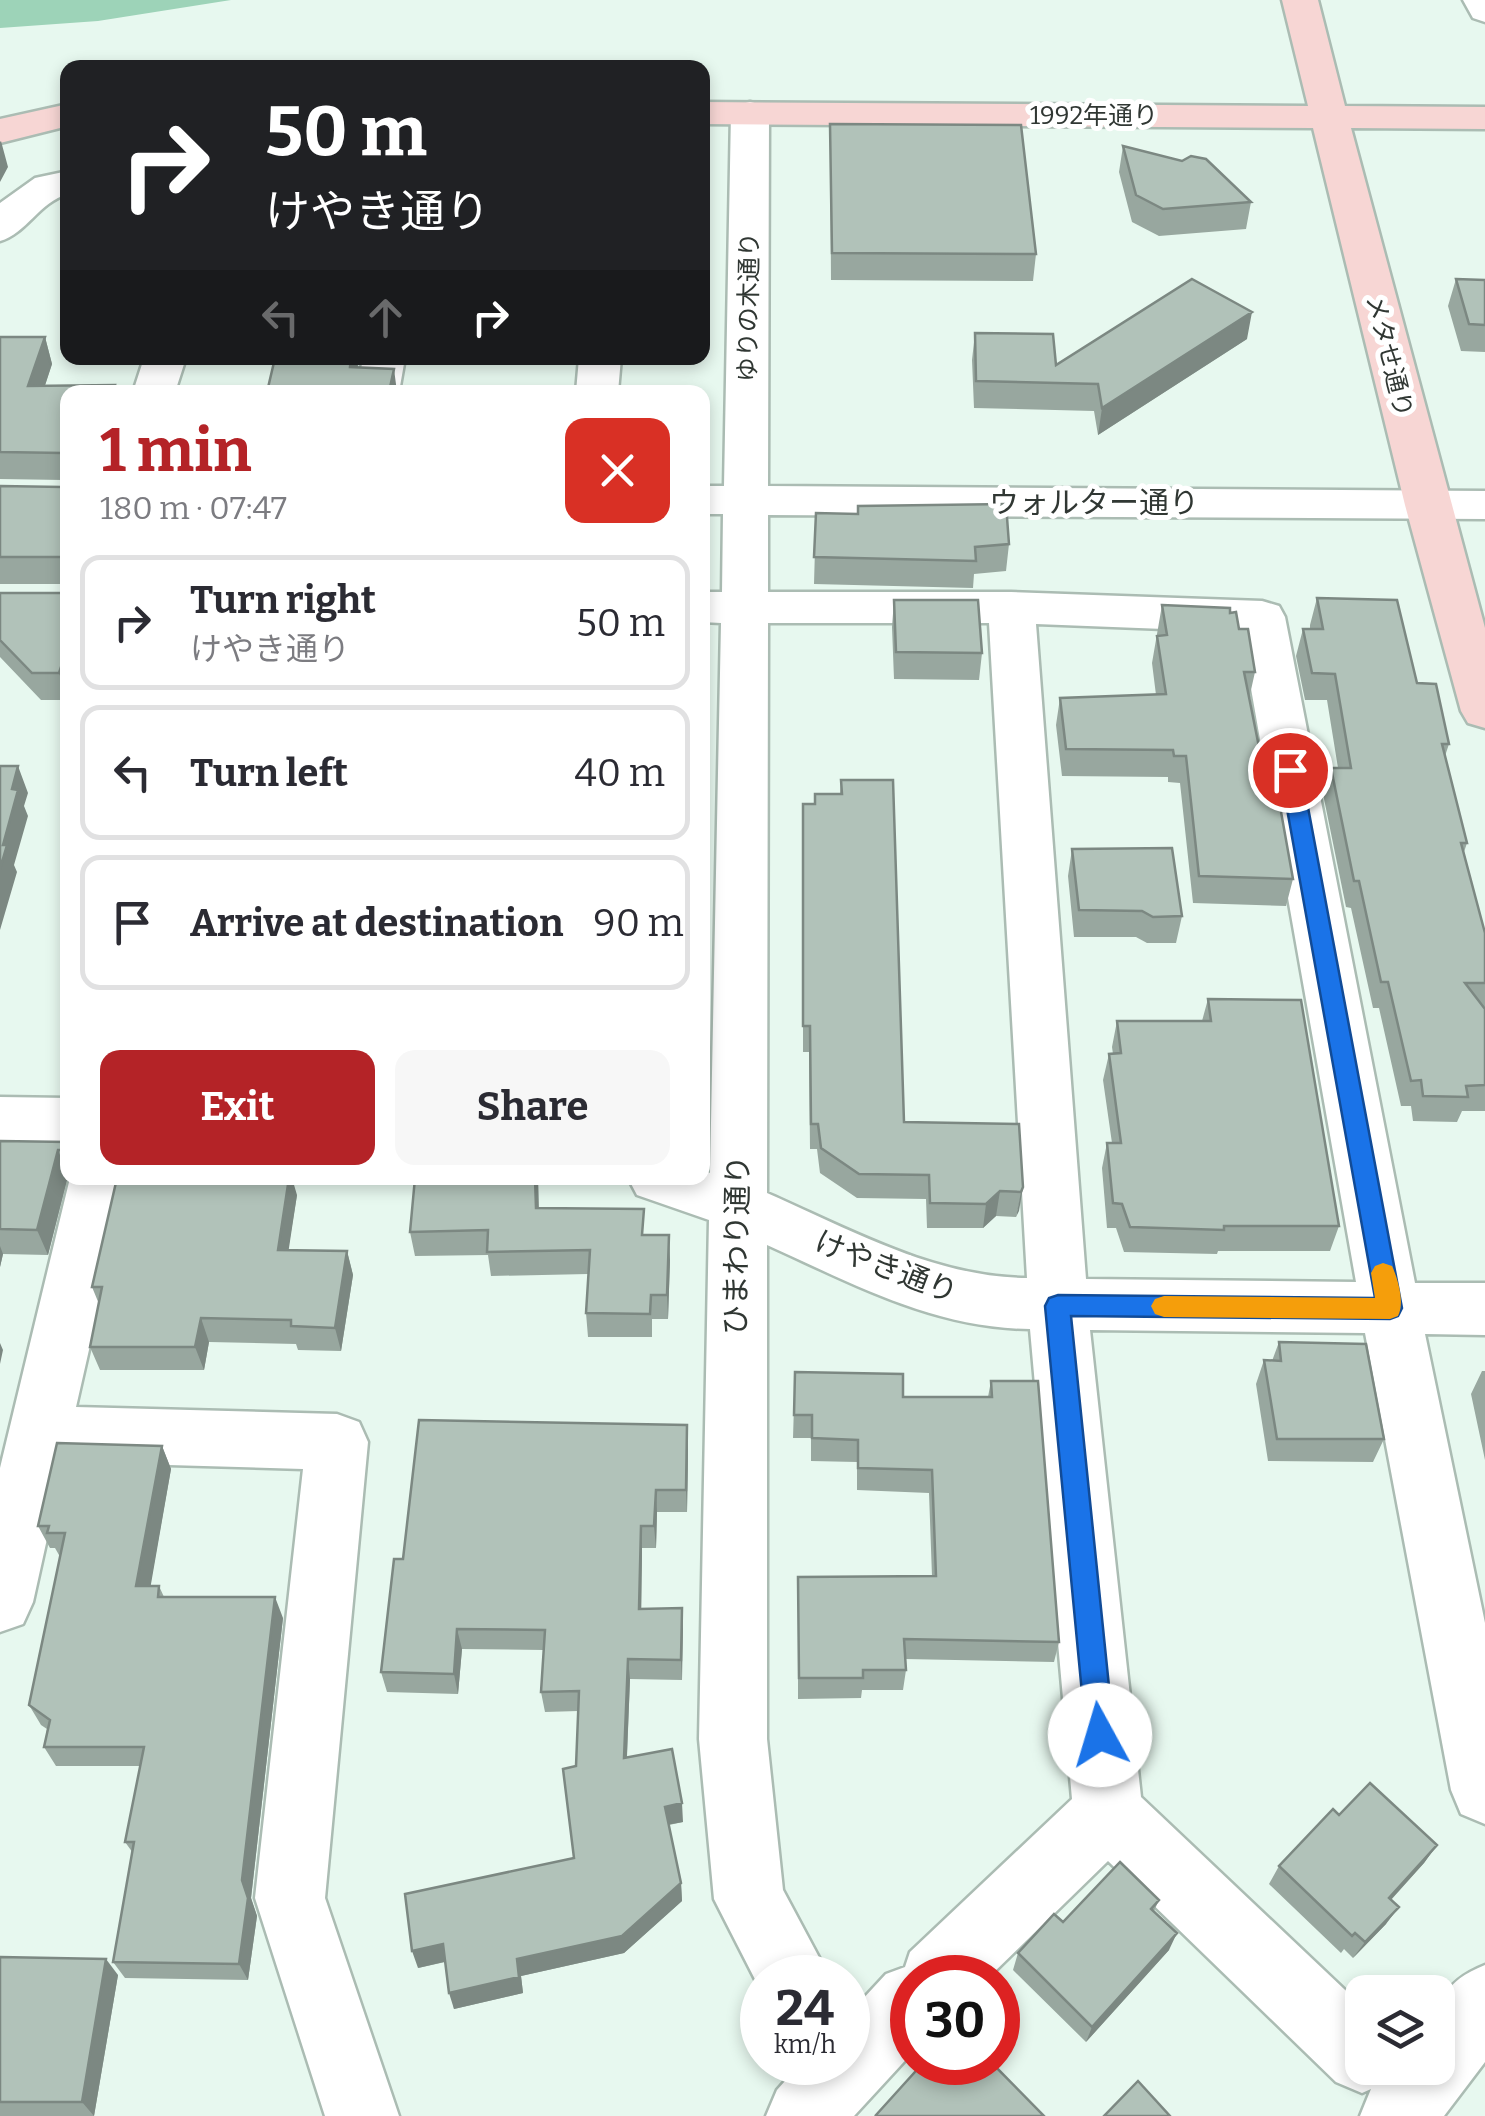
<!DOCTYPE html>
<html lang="en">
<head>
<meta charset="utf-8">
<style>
  :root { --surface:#fff; --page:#f7f7f7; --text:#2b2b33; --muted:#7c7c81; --line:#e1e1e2; --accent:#b42327 }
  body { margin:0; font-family:Bitter,"Noto Sans JP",serif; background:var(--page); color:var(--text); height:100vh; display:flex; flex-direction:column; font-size:38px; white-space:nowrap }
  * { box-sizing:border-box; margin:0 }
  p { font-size:32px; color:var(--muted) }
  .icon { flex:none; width:55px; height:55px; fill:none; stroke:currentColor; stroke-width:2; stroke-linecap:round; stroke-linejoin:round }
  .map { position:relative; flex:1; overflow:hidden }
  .details { position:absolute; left:60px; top:385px; width:650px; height:800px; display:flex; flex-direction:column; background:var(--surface); border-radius:20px; box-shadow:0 5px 15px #0003 }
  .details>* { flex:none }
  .top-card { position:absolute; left:60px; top:60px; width:650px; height:305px; border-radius:20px; box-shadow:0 5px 15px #0003; background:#202124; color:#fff; overflow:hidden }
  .fabs { position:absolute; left:1345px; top:1975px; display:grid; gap:20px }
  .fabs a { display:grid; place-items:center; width:110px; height:110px; border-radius:20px; background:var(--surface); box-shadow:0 5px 15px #0003; font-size:50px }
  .speed { position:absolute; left:740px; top:1955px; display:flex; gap:20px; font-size:50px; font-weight:700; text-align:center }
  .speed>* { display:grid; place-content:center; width:130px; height:130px; border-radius:50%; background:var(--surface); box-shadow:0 5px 15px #0003; line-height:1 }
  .speed small { font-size:25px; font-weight:400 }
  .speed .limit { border:15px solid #d22; background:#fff; color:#111 }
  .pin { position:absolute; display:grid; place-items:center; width:85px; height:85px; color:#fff; margin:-42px; border:5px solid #fff; border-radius:50%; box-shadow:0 2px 10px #0007 }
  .me { position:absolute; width:110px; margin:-55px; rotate:354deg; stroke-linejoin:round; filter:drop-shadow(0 0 8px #0008) }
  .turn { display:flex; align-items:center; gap:35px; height:210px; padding:0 40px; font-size:45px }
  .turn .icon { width:130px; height:130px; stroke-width:2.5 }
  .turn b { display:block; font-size:70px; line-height:85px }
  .lanes { display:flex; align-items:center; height:95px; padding:0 40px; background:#0003; justify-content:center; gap:50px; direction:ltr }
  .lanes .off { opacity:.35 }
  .round { display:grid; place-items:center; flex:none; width:105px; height:105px; border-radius:20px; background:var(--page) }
  .headline { display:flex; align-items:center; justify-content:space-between; height:170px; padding:0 40px }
  h1 { font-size:60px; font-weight:700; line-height:75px; color:var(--accent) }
  .primary-button { display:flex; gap:20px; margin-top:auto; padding:20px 40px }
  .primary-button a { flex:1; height:115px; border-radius:20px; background:var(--accent); color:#fff; font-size:40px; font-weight:700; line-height:115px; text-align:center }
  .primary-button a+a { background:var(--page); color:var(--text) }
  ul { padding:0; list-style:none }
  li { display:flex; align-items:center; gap:30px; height:135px; margin:0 20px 15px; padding:0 20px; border:5px solid var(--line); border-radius:20px }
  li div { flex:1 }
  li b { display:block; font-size:38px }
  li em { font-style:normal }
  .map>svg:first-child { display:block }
</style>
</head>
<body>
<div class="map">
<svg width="1485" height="2116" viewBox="0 0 1485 2116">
  <rect width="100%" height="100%" fill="#e7f8ef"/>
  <path fill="#9dd3b8" d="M0,0H231L98,21L0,28Z"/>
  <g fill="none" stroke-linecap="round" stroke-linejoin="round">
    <g stroke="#abbcb3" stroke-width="5">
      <path id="street" d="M1463,0H1485V22L1473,18Z
        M750,102L763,105L769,113L768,486L1485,491V519L768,515V592H1011L1262,601L1279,606L1285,617L1415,1283H1485V1335L1425,1334L1485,1623V1824L1461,1814L1451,1790L1365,1333L1090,1330L1141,1797L1362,2006V2068H1438C1438,2015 1430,1987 1485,1965V2062L1444,2116H1360L1371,2089L1362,2093L1336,2082L1108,1861L988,1978H912V2053L854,2116H766L777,2090L802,2062H848V2015L886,1974L905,1967L910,1952L1072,1799L1030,1329C933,1328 854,1284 767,1245V1739L783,1890L830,1978H762V1993L714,1899L699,1739L709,1220L637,1195L628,1178H702V1170L710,1173L721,623L702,622V592H722L723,514H702V486H724L731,113L737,105ZM768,623H989L1027,1278C934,1277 851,1230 767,1193ZM1036,624L1241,632L1356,1282L1086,1279Z
        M68,171V194C39,202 26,234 0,241V203L35,178Z
        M144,358H186L175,392H133Z
        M363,358H405L399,392H357Z
        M579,358H621L618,392H576Z
        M0,1097L68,1098V1144L0,1143Z
        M70,1178H128L76,1407L337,1414L359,1422L368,1442L325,1898L399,2116H325L255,1898L303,1469L64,1462L33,1602L23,1624L0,1632V1468Z"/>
    </g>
    <g stroke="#abbcb3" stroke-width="5">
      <path id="secondary" d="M1282,0H1318L1345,106L1485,107V129L1351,128L1485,628V728L1468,723L1461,711L1405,505L1313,128L702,124V102L1308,106Z
        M68,104V126L0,143V119Z"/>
    </g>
    <use href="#street" fill="#fff" fill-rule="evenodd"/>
    <use href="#secondary" fill="#f7d6d4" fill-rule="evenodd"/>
  </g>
  <path fill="#98a79f" d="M830,124L1036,254L1033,281L831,280Z
    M1123,146L1251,202L1246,229L1159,236L1132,222L1119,172Z
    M1456,279L1485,280V352L1461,351L1448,306Z
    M975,333L1056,365L1247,339L1098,435L1094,411L974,408L972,360Z
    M0,337H45L52,364L45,385H115L117,392H68V700H41L0,657V593H62V584H0V486L63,487V480L0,479Z
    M816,513L1009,544L1006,571L974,574L973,588L814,584Z
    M1317,598L1417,683L1449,744L1445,756L1467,843L1464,852L1485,933V1111H1462L1457,1122L1413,1121L1411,1106H1401L1379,1008H1373L1351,908L1346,907L1323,794L1331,768H1338L1327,700H1305L1296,656L1303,629H1310V625Z
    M894,600L982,653L979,680L894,679L892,627Z
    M1162,605L1230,613L1239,629L1255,672L1249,699L1263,767L1293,879L1286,906L1193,903L1180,783L1168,782V777L1062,776L1056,725L1060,698L1156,695L1152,663Z
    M841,780L904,1122L1023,1187L1016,1217L996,1216L983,1228H927L926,1199L857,1198L820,1173L817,1149H810L809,1052H803V804H815L840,794Z
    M1072,849L1182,916L1176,943H1147L1136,937H1074L1068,876Z
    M1208,999L1339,1226L1330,1251H1218L1217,1254L1124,1252L1116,1228H1107L1102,1168L1107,1143H1112L1103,1080L1109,1054H1113L1112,1047L1117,1021H1202Z
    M0,1141L68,1142V1176L48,1255L3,1254L0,1267Z
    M415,1178H538L539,1208L645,1235L670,1260L668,1319H652V1337H588L586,1313L588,1274L491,1276L488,1255L415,1256L410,1232Z
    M297,1195L288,1250L347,1251L353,1275L341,1351L298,1350L296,1344L209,1342L204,1370H100L90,1347L99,1304L92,1287Z
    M1279,1342L1384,1439L1373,1462L1268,1461L1256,1384L1264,1360L1272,1361Z
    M1482,1371H1485V1460L1471,1394Z
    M795,1372L903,1397H988L991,1381L1059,1642L1054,1662L905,1659L906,1670L903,1690H862L861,1698L798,1699V1577L932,1576L929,1493L857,1490V1462L811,1461V1438H793Z
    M162,1446L171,1469L150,1586H159L164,1597L283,1618L251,1898L257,1916L248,1980L125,1978L113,1962L133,1853L125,1842L140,1766H56L44,1747L47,1729L41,1725L29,1705L60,1555H59L55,1548H50L38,1526Z
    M688,1448L687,1512H657L656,1548H642L641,1609L682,1608V1680L630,1679L627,1757L683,1822L669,1825L681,1883L682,1901L624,1953L521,1976L523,1993L454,2009L445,1962L418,1968L574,1858L578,1711L545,1712L541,1692L544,1650L462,1649L458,1694L387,1692L381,1672L403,1559Z
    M1339,1815L1437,1845L1424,1863L1391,1900L1386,1924L1353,1958L1344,1949L1341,1953L1269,1884L1279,1866Z
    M1159,1900L1154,1911L1169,1950L1086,2042L1013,1970L1018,1953Z
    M0,1957L118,1975L94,2116H0Z"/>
  <path fill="#7c8882" d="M1,141L8,167L0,182V142Z
    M1252,312L1247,339L1098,435L1102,408Z
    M45,337L52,364L36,413L28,386Z
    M351,358H359L354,392L350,367Z
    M394,369L397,392H389Z
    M62,664L68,682V699L59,673Z
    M18,766L28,793L24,806L28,816L14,865L17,872L0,930V869L12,789Z
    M58,1150L68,1176L48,1255L37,1230Z
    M289,1178H292L297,1195L285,1274L278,1250Z
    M535,1178H538L539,1233L536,1208Z
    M1023,1187L1019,1211L1016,1217L1021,1192Z
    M1000,1191L996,1216L983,1228L986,1204Z
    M669,1235L670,1260L668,1319L667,1295Z
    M0,1246L3,1254L0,1267Z
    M347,1251L353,1275L341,1351L335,1328Z
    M201,1318L209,1342L204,1370L195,1347Z
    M0,1343L3,1350L0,1364Z
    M687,1425L688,1448L687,1512L686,1490Z
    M162,1446L171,1469L147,1607L136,1586Z
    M656,1490L657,1512L656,1548L654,1526Z
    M641,1526L642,1548L641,1630L639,1609Z
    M275,1597L283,1618L251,1898L257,1916L248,1980L239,1964L242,1880Z
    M682,1608L683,1629L682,1680L681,1660Z
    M457,1629L462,1649L458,1694L454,1674Z
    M628,1659L630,1679L626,1777L624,1758Z
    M682,1803L683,1822L666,1825L665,1807Z
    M1437,1845L1424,1863L1377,1915L1389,1898Z
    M681,1883L682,1901L624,1953L521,1976L523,1993L454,2009L449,1993L517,1959Z
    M1399,1907L1386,1924L1353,1958L1365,1942Z
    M1177,1933L1169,1950L1086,2042L1092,2027Z
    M443,1944L448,1961L418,1968L412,1951Z
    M106,1959L118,1975L94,2116L82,2102Z"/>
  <path fill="#b1c2b9" stroke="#7c8882" stroke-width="2.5" d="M830,124L1021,125L1036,254L832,253Z
    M1123,146L1182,161L1191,156L1206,159L1251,202L1163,209L1136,195Z
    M1192,279L1252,312L1102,408L1098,384L976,381L975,333L1053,334L1056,365Z
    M1456,279L1485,280V325L1469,324Z
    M0,337H45L28,386L115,385L113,392H68V664H62L59,673H32L0,640V593H62L63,557H0V486L63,487V453L0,452Z
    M275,358H351L350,367L394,369L389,392H267Z
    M1006,504L1009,544L975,547L976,561L814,557L816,513L858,514V506Z
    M1317,598L1397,600L1417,683L1436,684L1449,744H1442L1467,843H1461L1485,933V983H1465L1485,1009V1085L1466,1086L1468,1097L1423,1096L1421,1080L1411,1081L1388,982H1381L1359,881H1354L1331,768H1351L1335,674L1312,673L1303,629H1323Z
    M894,600H978L982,653L896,652Z
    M1162,605L1230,608V613L1236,612L1239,629H1248L1255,672H1244L1263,767H1273L1293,879L1199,876L1186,756H1174L1173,750L1066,749L1060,698L1166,694L1157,636L1167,635Z
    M0,766H18L12,789L18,790L3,845H7L0,869Z
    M841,780H893L904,1122L1019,1124L1023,1187L1021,1192L1000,1191L986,1204L930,1203L929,1175L859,1174L821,1148L818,1124H811L810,1026H803V804H815V794H842Z
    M1172,848L1182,916L1153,917L1142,911L1079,910L1072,849Z
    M1208,999L1301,1000L1339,1226H1224V1230L1130,1227L1122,1204L1113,1203L1107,1143H1121L1109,1054L1121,1053L1117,1021H1211Z
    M0,1141L68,1142V1150H58L37,1230L0,1229Z
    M117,1178H289L278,1250L347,1251L335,1328L291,1326V1320L201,1318L195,1347H90L102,1287H92Z
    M415,1178H535L536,1208L644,1209L642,1235H669L667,1295H651L650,1314L586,1313L590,1250L487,1252L488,1230L410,1232Z
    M1279,1342L1366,1344L1384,1439H1277L1264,1360L1281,1361Z
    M795,1372L903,1374V1397H992L991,1381H1038L1059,1642L904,1639L906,1670H863V1678H799L798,1577L936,1576L932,1470L858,1468V1440L812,1438V1415H794Z
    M419,1420L687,1425L686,1490H656L654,1526H641L639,1609L682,1608L681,1660L628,1659L624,1758L672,1749L682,1803L665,1807L681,1883L622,1936L517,1959L519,1977L449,1993L443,1944L412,1951L405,1894L574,1858L563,1769L576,1766L579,1691L541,1692L545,1630L457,1629L454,1674L381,1672L394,1559H403Z
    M57,1443L162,1446L136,1586H159L158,1597H275L242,1880L248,1898L239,1964L113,1962L134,1842H125L144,1747H44L50,1720L29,1705L65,1533H47L49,1526H38Z
    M1370,1783L1437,1845L1389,1898L1399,1907L1365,1942L1355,1933L1352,1936L1279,1866L1333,1809L1339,1815Z
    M1120,1862L1159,1900L1151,1909L1177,1933L1092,2027L1018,1953L1054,1914L1063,1922Z
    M0,1957L106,1959L82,2102H0Z
    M924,2062H991L1044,2116H878L876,2115Z
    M1138,2081L1170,2116H1104Z"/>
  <path fill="#1a73e8" stroke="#114b97" stroke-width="2.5" d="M1290,763L1301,770L1402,1308L1398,1316L1390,1319L1071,1316L1114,1735L1110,1745L1100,1749L1090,1745L1086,1735L1045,1306L1049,1298L1058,1295L1375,1298L1280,770Z"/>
  <path fill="#f59e0b" d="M1383,1263L1392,1266C1398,1279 1405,1303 1398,1316L1390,1319L1164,1317L1155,1314L1151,1306L1155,1299L1164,1296L1375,1298L1371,1273L1375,1266Z"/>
  <g text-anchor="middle" stroke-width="10" stroke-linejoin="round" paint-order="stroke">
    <g font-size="25" fill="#303733" stroke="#fff">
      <text x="1094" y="124">1992年通り</text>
      <text transform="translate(748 307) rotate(-89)" y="9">ゆりの木通り</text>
      <text transform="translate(1390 356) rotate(76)" y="9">メタせ通り</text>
    </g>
    <g font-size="30" fill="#303733" stroke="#fff">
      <text x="1094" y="513">ウォルター通り</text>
      <text transform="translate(737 1245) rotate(-89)" y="10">ひまわり通り</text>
      <text transform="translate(886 1267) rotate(21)" y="10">けやき通り</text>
    </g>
  </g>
</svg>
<div class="fabs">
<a><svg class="icon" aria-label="layers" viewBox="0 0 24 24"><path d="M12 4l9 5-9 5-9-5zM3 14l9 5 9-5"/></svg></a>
</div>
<div class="speed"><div>24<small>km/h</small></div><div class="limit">30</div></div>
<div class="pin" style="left:1290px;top:770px;background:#d93025"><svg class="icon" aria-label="arrive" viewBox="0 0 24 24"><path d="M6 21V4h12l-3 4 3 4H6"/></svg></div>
<svg class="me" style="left:1100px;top:1735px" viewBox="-20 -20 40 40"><circle r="19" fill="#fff"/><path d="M0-13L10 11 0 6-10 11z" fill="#1a73e8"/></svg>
<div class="top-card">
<div class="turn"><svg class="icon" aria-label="right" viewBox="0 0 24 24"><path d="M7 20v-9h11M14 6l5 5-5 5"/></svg><div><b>50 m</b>けやき通り</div></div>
<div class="lanes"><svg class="icon off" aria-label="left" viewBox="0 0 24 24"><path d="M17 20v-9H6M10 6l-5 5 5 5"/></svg><svg class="icon off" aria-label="ahead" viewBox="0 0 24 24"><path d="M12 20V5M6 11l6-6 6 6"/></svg><svg class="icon" aria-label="right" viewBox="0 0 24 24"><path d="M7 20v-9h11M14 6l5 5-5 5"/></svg></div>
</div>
<section class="details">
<div class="headline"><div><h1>1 min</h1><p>180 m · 07:47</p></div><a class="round" style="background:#d93025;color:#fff"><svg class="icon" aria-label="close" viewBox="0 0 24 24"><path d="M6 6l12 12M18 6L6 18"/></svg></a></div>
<ul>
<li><svg class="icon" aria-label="right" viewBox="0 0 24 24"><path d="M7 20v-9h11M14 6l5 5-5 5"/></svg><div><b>Turn right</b><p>けやき通り</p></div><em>50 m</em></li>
<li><svg class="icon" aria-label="left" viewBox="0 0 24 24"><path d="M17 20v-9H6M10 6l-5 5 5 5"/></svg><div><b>Turn left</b></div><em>40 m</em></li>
<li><svg class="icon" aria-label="arrive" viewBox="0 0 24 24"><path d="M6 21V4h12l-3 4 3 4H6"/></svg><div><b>Arrive at destination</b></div><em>90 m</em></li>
</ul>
<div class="primary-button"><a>Exit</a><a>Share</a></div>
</section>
</div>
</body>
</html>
